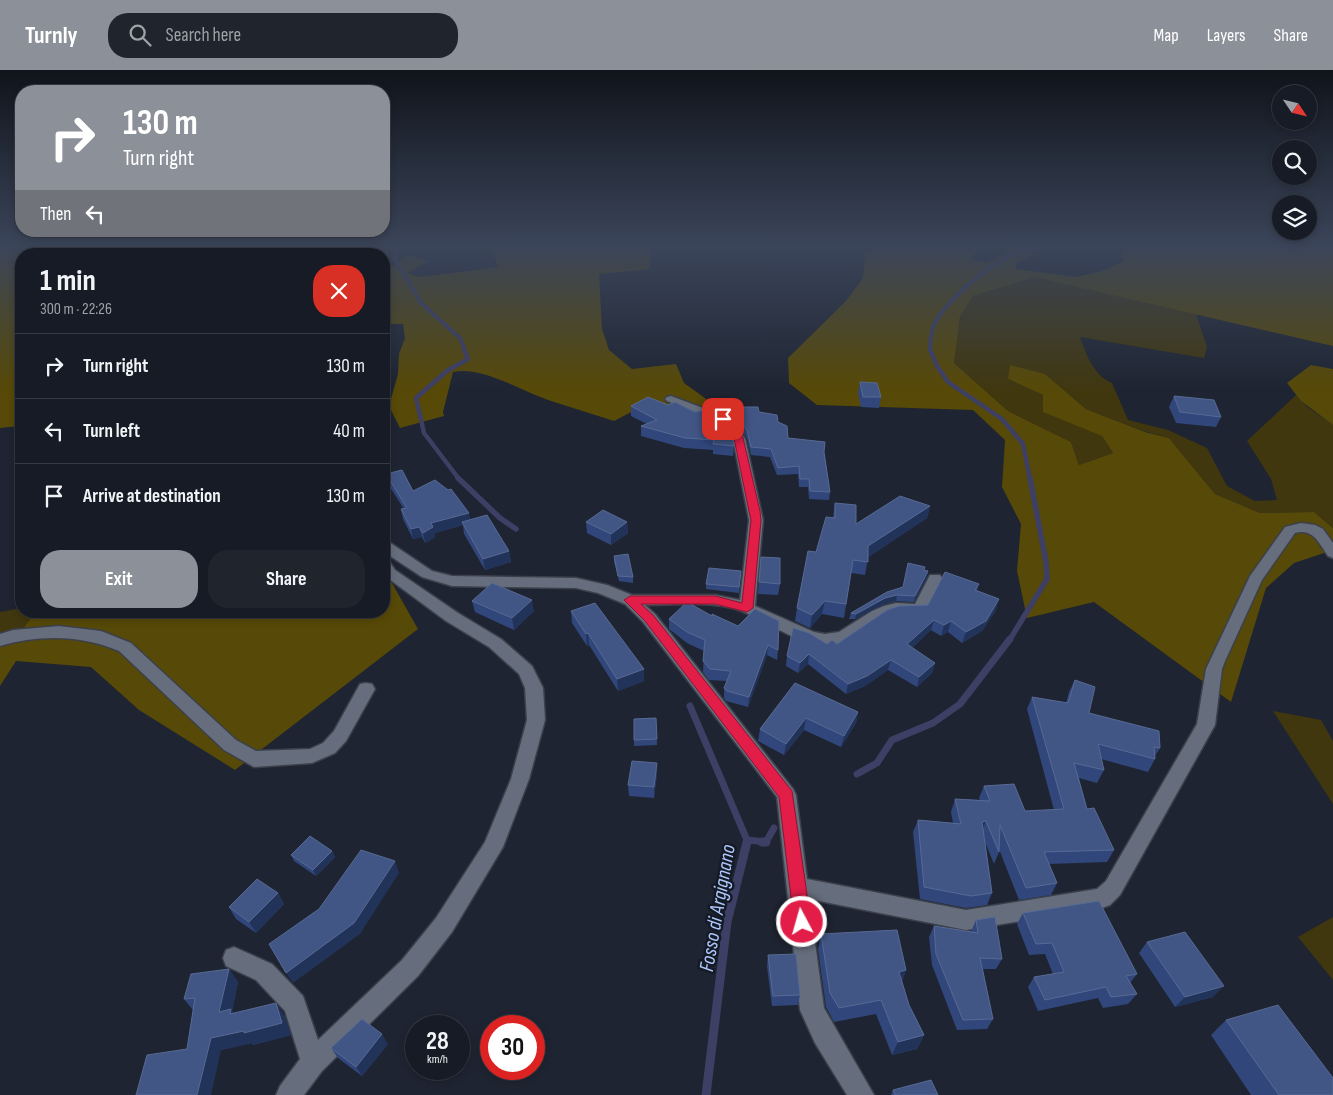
<!DOCTYPE html>
<html lang="en">
<head>
<meta charset="utf-8">
<style>
  :root { --surface:#161b25; --page:#1f242d; --text:#f1f3f6; --muted:#9ea1a7; --line:#353942; --accent:#8c9099 }
  body { margin:0; font-family:"Sofia Sans Condensed",sans-serif; background:var(--page); color:var(--text); height:100vh; display:flex; flex-direction:column; font-size:19px; white-space:nowrap }
  * { box-sizing:border-box; margin:0 }
  p { font-size:16px; color:var(--muted) }
  .icon { flex:none; width:28px; height:28px; fill:none; stroke:currentColor; stroke-width:2; stroke-linecap:round; stroke-linejoin:round }
  .map { position:relative; flex:1; overflow:hidden }
  .side { position:absolute; left:15px; top:178px; width:375px; height:370px; display:flex; flex-direction:column; background:var(--surface); border-radius:20px; box-shadow:0 2px 8px #0003,0 0 0 1px var(--line) }
  .side>* { flex:none }
  .guide { position:absolute; left:15px; top:15px; width:375px; height:152px; border-radius:20px; box-shadow:0 2px 8px #0003,0 0 0 1px var(--line); background:#8c9099; color:#fff; overflow:hidden }
  .needle { width:32px; rotate:125deg }
  .controls { position:absolute; left:1272px; top:15px; display:grid; gap:10px }
  .controls a { display:grid; place-items:center; width:45px; height:45px; border-radius:50%; background:var(--surface); box-shadow:0 2px 8px #0003,0 0 0 1px var(--line); font-size:25px }
  .speed { position:absolute; left:405px; top:945px; display:flex; gap:10px; font-size:25px; font-weight:700; text-align:center }
  .speed>* { display:grid; place-content:center; width:65px; height:65px; border-radius:50%; background:var(--surface); box-shadow:0 2px 8px #0003,0 0 0 1px var(--line); line-height:1 }
  .speed small { font-size:12px; font-weight:400 }
  .speed .limit { border:8px solid #d22; background:#fff; color:#111 }
  .pin { position:absolute; display:grid; place-items:center; width:42px; height:42px; color:#fff; margin:-21px; border-radius:10px; box-shadow:0 2px 8px #0006 }
  .me { position:absolute; width:55px; margin:-28px; rotate:354deg; stroke-linejoin:round; filter:drop-shadow(0 0 4px #0008) }
  .turn { display:flex; align-items:center; gap:18px; height:105px; padding:0 25px; font-size:22px }
  .turn .icon { width:65px; height:65px; stroke-width:2.5 }
  .turn b { display:block; font-size:35px; line-height:42px }
  .then { display:flex; align-items:center; height:48px; padding:0 25px; background:#0003; gap:10px; font-size:19px }
  .round { display:grid; place-items:center; flex:none; width:52px; height:52px; border-radius:20px; background:var(--page) }
  .overview { display:flex; align-items:center; justify-content:space-between; height:85px; padding:0 25px }
  h1 { font-size:30px; font-weight:700; line-height:38px }
  .action { display:flex; gap:10px; margin-top:auto; padding:10px 25px }
  .action a { flex:1; height:58px; border-radius:20px; background:var(--accent); color:#fff; font-size:20px; font-weight:700; line-height:58px; text-align:center }
  .action a+a { background:var(--page); color:var(--text) }
  ul { padding:0; list-style:none }
  li { display:flex; align-items:center; gap:15px; height:65px; padding:0 25px; border-top:1px solid var(--line) }
  li div { flex:1 }
  li b { display:block; font-size:19px }
  li em { font-style:normal }
  header { display:flex; align-items:center; gap:30px; box-sizing:border-box; height:70px; padding:0 25px; background:var(--accent); color:#fff }
  header strong { font-size:24px }
  nav { display:flex; gap:28px; margin-inline-start:auto; font-size:18px }
  .search { width:350px; height:45px; background:var(--page); display:flex; align-items:center; gap:12px; box-sizing:border-box; padding:0 18px; border-radius:20px; color:var(--muted); font-size:19px }
  .map>svg:first-child { display:block }
</style>
</head>
<body>
<header>
<strong>Turnly</strong>
<div class="search"><svg class="icon" aria-label="search" viewBox="0 0 24 24"><circle cx="10" cy="10" r="6"/><path d="M15 15l6 6"/></svg>Search here</div>
<nav><a>Map</a><a>Layers</a><a>Share</a></nav>
</header>
<div class="map">
<svg width="1333" height="1025" viewBox="0 0 1333 1025">
  <rect width="100%" height="100%" fill="#1e2431"/>
  <path fill="#40370f" d="M166,176H328L261,184H175Z
    M1034,207L1196,244L1207,277L1204,288L1080,267C1086,284 1094,306 1112,313L1128,350L1168,360L1207,378L1227,416L1255,431L1277,430L1271,409L1247,371L1296,325L1306,336L1333,355V458L1314,442L1260,443L1215,424L1169,368L1140,360L1086,339L1045,304L1008,309L1043,325L1102,366L1113,383L1079,395L1071,372L1008,341L954,293L960,247L973,226Z
    M21,538V541H36L17,567L0,573V542Z
    M1273,641L1321,650L1333,671V734Z
    M1333,847V910L1298,867Z"/>
  <path fill="#574907" d="M0,176H166L175,184H21V356L0,358Z
    M328,176H390L386,196H393L408,185L428,191L407,203L420,207L499,197L489,176H651L650,199L599,204L602,259L609,280L632,299L676,294L684,313L720,339L645,335L614,351C593,344 572,338 551,331C523,322 483,296 453,302L443,342L444,346L400,358L389,336L398,304L399,284L405,268L403,254H384V184H261Z
    M880,176H984L970,188L987,193L1016,176H1059L1046,178L1015,194L1016,199L1076,207L1102,201L1124,191L1120,176H1333V276L1034,207L973,226L960,247L954,293L1008,341L1071,372L1079,395L1113,383L1102,366L1043,342V325L1008,309L1010,295L1045,304L1086,339L1145,362L1169,368L1215,424L1260,443L1314,442L1333,458V480L1294,493L1266,518L1231,632L1094,532L1027,548L1017,501L1021,454L1002,417L1005,370L973,340L817,335L789,313L788,288L846,231L863,208L865,184Z
    M1311,295L1333,299V355L1301,331L1287,313Z
    M384,499L418,559L235,700L139,640L91,597L16,591L0,616V573L17,567L36,541H384Z"/>
  <g fill="none" stroke-linecap="round" stroke-linejoin="round">
    <path stroke="#3e3f65" stroke-width="4" d="M402,176L396,180L395,189L421,233L460,268L465,280
      M930,280C930,274 931,264 933,257C944,231 990,194 1016,183C1031,177 1050,177 1066,176"/>
    <path stroke="#3e3f65" stroke-width="4.5" d="M930,279L937,296L948,312L1002,349L1023,374L1030,409
      M459,409L424,363L416,328L448,300L468,289L464,279"/>
    <path stroke="#3e3f65" stroke-width="5.5" d="M458,408L500,448L516,459
      M1009,571L1047,509L1046,492L1030,408"/>
    <path stroke="#3e3f65" stroke-width="7" d="M690,636L747,770L746,773
      M857,704L877,693L892,670L933,653L960,634L1010,569
      M747,770L766,772L774,758"/>
    <path stroke="#3e3f65" stroke-width="9" d="M762,772H766
      M706,1025L727,852L747,772"/>
    <g stroke="#3b404b" stroke-width="3">
      <path id="minor" d="M375,176H383L380,184H372Z
        M671,326L727,347L745,368L763,450L755,536L814,562L825,564L839,562L872,541L884,536L896,533L915,534L930,505H940L942,508L925,543C914,546 902,541 892,545C868,553 854,575 827,575C795,575 766,549 736,539C708,531 674,535 645,535L655,544L793,719L796,725L807,809L966,840L1097,819L1106,811L1197,654L1206,599L1250,506L1285,457L1301,453L1315,455L1323,459L1333,473V488L1328,486C1319,473 1313,458 1295,463L1262,510L1225,591L1222,599L1215,655L1120,825L1110,835L1102,838L966,860L809,829L824,938L874,1025H847L815,973L800,940L777,727L643,552L625,534L598,523L576,518L452,516L422,507L384,482V471L389,472L432,501L452,506L576,508L607,515L632,525H715L740,530L749,450L733,369L719,351L667,331L665,329L667,327Z
        M384,489L389,491L395,500L458,543L501,569L532,596L543,618L545,650L529,709L503,777L452,862L418,906L322,1001L304,1025H276L280,1016L300,989L285,941L256,910L226,896L223,888L226,880L234,877L272,894L303,926L318,970L402,890L436,848L485,772L511,709L527,650L525,618L519,604L489,577L446,551L385,506Z
        M59,556L101,561L131,573L236,670L256,681L310,679L323,673L334,661L360,614L366,613L372,614L375,619L346,671L335,683L312,693L254,697L224,680L119,581C82,565 39,564 0,576V564L13,560Z"/>
    </g>
    <use href="#minor" fill="#666e7d" fill-rule="evenodd"/>
  </g>
  <path fill="#31477c" d="M860,312L881,327L879,338L861,337L858,323Z
    M1174,326L1221,347L1216,357L1176,353L1169,337Z
    M668,335L734,376L733,386L713,384V380L684,378L641,366V356L647,354L631,346V336Z
    M738,337L759,342L778,352L788,368L824,382L830,422L829,430L809,429L808,417H799L798,404L777,405L770,387L751,385L747,368L738,357Z
    M386,404L413,421L470,450L509,481L511,492L485,500L464,464L463,455L435,463V467L425,473L422,467L413,469L403,449L401,439H404L388,414Z
    M835,433L856,454L930,436L927,448L868,487L865,505L851,503L844,548L822,544L810,558L795,551L797,538L816,482L833,448Z
    M586,452H627L628,463L611,475L587,463Z
    M614,486L633,507V513L619,511L614,492Z
    M761,487L780,514L778,525L758,524Z
    M925,500L928,501L927,507L914,532L896,531L884,534L855,549H849L851,543L903,517Z
    M741,501L739,523L706,519V514Z
    M979,514L977,520L996,540L982,561L962,573L948,562L941,566L931,560L912,578L935,593L932,603L917,617L888,600L865,616L846,624L808,594L798,603L786,596L787,586L827,574H837Z
    M472,531L534,541L514,560L475,542Z
    M571,541L644,599V611L618,621L589,575L587,576L572,553Z
    M712,544L778,580L777,590L767,585L748,637L726,631L724,628V618L727,611L709,610L703,602L704,581L687,573L669,559V549L712,546Z
    M1075,610L1089,643L1160,678L1155,686V689L1148,702L1101,689L1104,700L1097,713L1079,708L1087,739L1114,780L1107,792L1049,794L1057,813L1051,825L1019,830L999,779V782L994,794L985,772L992,823L987,835L966,838L920,829L913,762L918,750L953,753L951,742L955,729L980,730L979,728L984,716L1025,741L1054,740L1027,639L1032,627L1066,633L1069,622Z
    M795,613L858,642L856,653L841,677L804,660L784,685L758,671L760,659Z
    M656,648L657,675L634,676V649Z
    M657,704L654,728L629,726L628,715Z
    M332,781L335,787L316,806L294,791L291,785Z
    M278,823L284,834L256,863L236,849L229,837Z
    M1023,843L1137,904L1130,913L1137,924L1128,934L1103,938L1098,928L1038,941L1028,917L1034,907L1053,904L1045,884L1029,885L1017,854Z
    M976,850L1002,889L996,899H983L993,949L987,959L957,960L932,895L929,867L934,856L971,862Z
    M821,864L906,900L902,911L909,935L924,965L917,979L892,985L876,944L834,952L826,937L818,879Z
    M1147,872L1213,927L1175,937L1139,883Z
    M768,885L800,925L798,935L772,936L767,896Z
    M229,899L238,912L232,941L234,943L284,945L291,965L253,975L252,973L221,980L187,979L193,940L184,929Z
    M1226,950L1333,1025H1251L1211,965Z
    M388,974L362,1006L338,988L331,978Z
    M893,1020L938,1025H891Z"/>
  <path fill="#22335a" d="M930,436L927,448L866,489L868,476Z
    M469,443L471,452H462L463,455L435,463V467L425,473L423,463L431,453Z
    M627,452L628,463L611,475V464Z
    M419,457L422,467L413,469L411,459Z
    M509,481L511,492L485,500L483,489Z
    M928,501L927,507L914,532L915,526Z
    M897,525L896,531L884,534L855,549L856,544L885,528Z
    M999,529L996,540L982,561L962,573L966,562Z
    M532,530L534,541L514,560L512,548Z
    M825,531L822,544L810,558L812,545Z
    M934,550L931,560L904,585L907,574Z
    M951,551L948,562L941,566L944,555Z
    M588,563L589,575L587,576L586,564Z
    M768,575L767,585L748,637L749,627Z
    M809,584L808,594L798,603L800,593Z
    M891,590L888,600L865,616L846,624L848,614Z
    M935,593L932,603L917,617L919,607Z
    M644,599V611L618,621L617,609Z
    M858,642L856,653L841,677L844,666Z
    M806,648L804,660L784,685L786,674Z
    M657,693V704L654,728V717Z
    M986,751L981,763L982,752Z
    M332,781L335,787L316,806L313,800Z
    M395,791L399,803L360,864L293,913L286,903Z
    M278,823L284,834L256,863L249,852Z
    M229,899L238,912L232,941L240,952L219,942Z
    M906,900L900,914L899,902Z
    M1224,916L1213,927L1175,937L1185,927Z
    M276,933L284,945L291,965L253,975L252,973L221,980L211,1025H197L211,968L244,961Z
    M382,964L388,974L362,1006L356,997Z
    M924,965L917,979L892,985L898,972Z"/>
  <path fill="#425686" stroke="#576a94" d="M860,312L877,313L881,327H863Z
    M1174,326L1214,330L1221,347L1180,342Z
    M648,327L668,335L675,332L695,342L710,339L718,343L732,360L734,376L713,374L714,370L685,368L641,356L657,350L631,336Z
    M738,337H758L759,342L777,345L778,352L787,356L788,368L825,372L824,382L830,422L810,421L809,409H800L799,396L778,398L771,379L751,377L747,360L738,349Z
    M402,400L413,421L435,410L448,420L451,419L469,443L431,453L433,457L423,463L419,457L411,459L401,439L407,438L386,404Z
    M900,426L930,436L868,476V492L853,490L846,534L825,531L812,545L797,538L808,481L816,482L826,447L835,448V433L856,435V454Z
    M603,440L627,452L611,464L586,452Z
    M487,445L509,481L483,489L462,452Z
    M628,484L633,507L618,506L614,486Z
    M761,487L780,488V514L759,512Z
    M908,493L925,497L924,500L928,501L915,526L897,525L885,528L856,544L851,543L887,522L903,517Z
    M709,498L741,501L739,517L706,514Z
    M945,502L979,514L975,520L999,529L986,551L966,562L951,551L944,555L934,550L907,574L935,593L919,607L891,590L867,606L848,614L809,584L800,593L787,586L793,558L809,563L827,574L832,570L837,574L887,540L899,536L928,535Z
    M492,513L532,530L512,548L472,531Z
    M687,532L712,546V544L738,556L755,539L779,551L778,580L768,575L749,627L727,621L724,618L731,601L710,599L703,591L705,570L687,562L669,549Z
    M595,533L644,599L617,609L588,563L586,564L571,541Z
    M1075,610L1095,617L1089,643L1159,661L1160,678L1154,677L1155,689L1098,674L1104,700L1074,693L1087,739L1094,738L1114,780L1044,782L1057,813L1026,818L1000,755L999,782L986,751L982,752L992,823L971,826L924,817L918,750L961,754L955,729L990,731L984,716L1014,714L1025,741L1064,739L1032,627L1068,633Z
    M795,613L858,642L844,666L806,648L786,674L760,659Z
    M656,648L657,669L634,670V649Z
    M632,691L657,693L654,717L628,715Z
    M310,766L332,781L313,800L291,785Z
    M361,780L395,791L354,853L286,903L269,874L319,839Z
    M257,809L278,823L249,852L229,837Z
    M1099,831L1137,904L1126,906L1137,924L1111,927L1106,917L1045,930L1034,907L1064,902L1052,873L1036,874L1023,843Z
    M995,847L1002,889L980,888L993,949L963,950L936,884L934,856L978,863L976,850Z
    M897,860L906,900L899,902L909,935L924,965L898,972L881,930L839,938L830,923L821,864Z
    M1185,862L1224,916L1185,927L1147,872Z
    M796,884L800,925L773,926L768,885Z
    M229,899L219,942L231,939L230,944L276,933L282,953L244,963V961L211,968L197,1025H136L147,985L187,979L195,928L184,929L191,904Z
    M1278,935L1333,1008V1025H1279L1226,950Z
    M362,949L382,964L356,997L331,978Z
    M931,1010L938,1025H895L893,1020Z"/>
  <linearGradient id="sky" x2="0" y2="1"><stop stop-color="#10141b"/><stop offset="0.55" stop-color="#3b455a"/><stop offset="1" stop-color="#3b455a" stop-opacity="0"/></linearGradient>
  <rect width="1333" height="320" fill="url(#sky)"/>
  <path fill="#e11d48" stroke="#92132f" d="M723,346L738,358L743,368L760,441L761,450L753,538L747,542L715,534H641L653,545L792,721L811,852L808,857L802,860L797,857L794,852L779,727L645,551L624,530L630,526H715L742,533L751,450L749,441L734,368L719,349Z"/>
  <g text-anchor="middle" stroke-width="5" stroke-linejoin="round" paint-order="stroke">
    <g font-size="21" font-style="italic" fill="#aec7fa" stroke="#151a27">
      <text transform="translate(717 838) rotate(-80)" y="7">Fosso di Argignano</text>
    </g>
  </g>
</svg>
<div class="controls">
<a><svg class="needle" viewBox="-14 -14 28 28"><path d="M0-13l5 13h-10z" fill="#e53935"/><path d="M0 13l5-13h-10z" fill="#9ea1a7"/></svg></a>
<a><svg class="icon" aria-label="search" viewBox="0 0 24 24"><circle cx="10" cy="10" r="6"/><path d="M15 15l6 6"/></svg></a>
<a><svg class="icon" aria-label="layers" viewBox="0 0 24 24"><path d="M12 4l9 5-9 5-9-5zM3 14l9 5 9-5"/></svg></a>
</div>
<div class="speed"><div>28<small>km/h</small></div><div class="limit">30</div></div>
<div class="pin" style="left:723px;top:349px;background:#d93025"><svg class="icon" aria-label="arrive" viewBox="0 0 24 24"><path d="M6 21V4h12l-3 4 3 4H6"/></svg></div>
<svg class="me" style="left:802px;top:852px" viewBox="-20 -20 40 40"><circle r="17" fill="#e11d48" stroke="#fff" stroke-width="3"/><path d="M0-11L8 9 0 5-8 9z" fill="#fff"/></svg>
<div class="guide">
<div class="turn"><svg class="icon" aria-label="right" viewBox="0 0 24 24"><path d="M7 20v-9h11M14 6l5 5-5 5"/></svg><div><b>130 m</b>Turn right</div></div>
<div class="then">Then<svg class="icon" aria-label="left" viewBox="0 0 24 24"><path d="M17 20v-9H6M10 6l-5 5 5 5"/></svg></div>
</div>
<section class="side">
<div class="overview"><div><h1>1 min</h1><p>300 m · 22:26</p></div><a class="round" style="background:#d93025;color:#fff"><svg class="icon" aria-label="close" viewBox="0 0 24 24"><path d="M6 6l12 12M18 6L6 18"/></svg></a></div>
<ul>
<li><svg class="icon" aria-label="right" viewBox="0 0 24 24"><path d="M7 20v-9h11M14 6l5 5-5 5"/></svg><div><b>Turn right</b></div><em>130 m</em></li>
<li><svg class="icon" aria-label="left" viewBox="0 0 24 24"><path d="M17 20v-9H6M10 6l-5 5 5 5"/></svg><div><b>Turn left</b></div><em>40 m</em></li>
<li><svg class="icon" aria-label="arrive" viewBox="0 0 24 24"><path d="M6 21V4h12l-3 4 3 4H6"/></svg><div><b>Arrive at destination</b></div><em>130 m</em></li>
</ul>
<div class="action"><a>Exit</a><a>Share</a></div>
</section>
</div>
</body>
</html>
